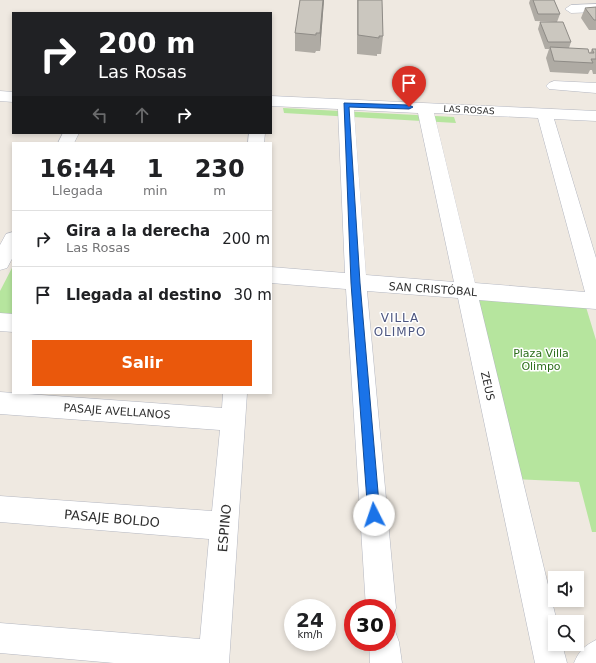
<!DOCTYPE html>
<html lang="es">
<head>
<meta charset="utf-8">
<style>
  :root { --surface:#fff; --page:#f2f2f2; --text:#202124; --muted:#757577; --line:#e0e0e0; --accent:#ea580c }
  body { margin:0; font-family:"DejaVu Sans",sans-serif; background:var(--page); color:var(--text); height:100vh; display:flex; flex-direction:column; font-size:15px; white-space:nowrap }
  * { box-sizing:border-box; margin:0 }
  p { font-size:13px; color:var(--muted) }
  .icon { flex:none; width:22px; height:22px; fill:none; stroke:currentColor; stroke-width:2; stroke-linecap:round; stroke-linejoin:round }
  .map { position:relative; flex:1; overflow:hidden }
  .drawer { position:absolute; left:12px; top:142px; width:260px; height:252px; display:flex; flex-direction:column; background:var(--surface); border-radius:0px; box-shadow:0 2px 6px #0003 }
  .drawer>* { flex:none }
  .hud { position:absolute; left:12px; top:12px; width:260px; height:122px; border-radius:0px; box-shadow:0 2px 6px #0003; background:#202124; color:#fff; overflow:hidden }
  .tools { position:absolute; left:548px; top:571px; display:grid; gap:8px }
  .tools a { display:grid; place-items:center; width:36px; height:36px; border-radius:0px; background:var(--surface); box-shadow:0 2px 6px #0003; font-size:20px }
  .speed { position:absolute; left:284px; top:599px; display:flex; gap:8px; font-size:20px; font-weight:700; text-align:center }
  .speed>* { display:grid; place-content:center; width:52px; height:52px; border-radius:50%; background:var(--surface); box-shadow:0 2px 6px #0003; line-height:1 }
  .speed small { font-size:10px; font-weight:400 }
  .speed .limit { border:6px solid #d22; background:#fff; color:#111 }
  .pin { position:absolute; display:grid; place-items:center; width:34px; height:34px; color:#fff; margin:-41px -17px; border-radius:50% 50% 50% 0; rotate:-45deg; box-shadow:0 0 4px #0007 }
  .pin .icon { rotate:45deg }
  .me { position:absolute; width:44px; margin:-22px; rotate:356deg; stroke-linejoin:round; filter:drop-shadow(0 0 3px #0008) }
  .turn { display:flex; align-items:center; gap:14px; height:84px; padding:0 20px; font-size:18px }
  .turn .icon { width:52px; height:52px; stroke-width:2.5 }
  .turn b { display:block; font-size:28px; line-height:34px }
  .lanes { display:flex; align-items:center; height:38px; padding:0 20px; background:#0003; justify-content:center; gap:20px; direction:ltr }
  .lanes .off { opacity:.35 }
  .eta { display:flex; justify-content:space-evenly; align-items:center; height:68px; text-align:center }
  .eta b { font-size:24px; font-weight:700; line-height:28px }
  .button { display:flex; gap:8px; margin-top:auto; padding:8px 20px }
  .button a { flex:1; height:46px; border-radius:0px; background:var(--accent); color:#fff; font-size:16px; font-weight:700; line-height:46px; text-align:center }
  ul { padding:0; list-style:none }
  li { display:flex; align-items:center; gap:12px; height:56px; padding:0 20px; border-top:1px solid var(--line) }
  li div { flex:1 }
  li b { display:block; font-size:15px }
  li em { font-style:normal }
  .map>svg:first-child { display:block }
</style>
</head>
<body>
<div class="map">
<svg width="596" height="663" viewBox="0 0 596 663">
  <rect width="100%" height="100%" fill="#efe9e1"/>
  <path fill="#b6e59e" d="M283,108L454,117L456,123L284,113Z
    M13,266V317L0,316V291Z
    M470,298L586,307L596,340V532H592L579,482L513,479Z"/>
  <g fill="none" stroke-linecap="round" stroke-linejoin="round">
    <g stroke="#b4b7c1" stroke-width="1">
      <path id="minor" d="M596,4V12L571,13L565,9L571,5Z
        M554,81L596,83V93L549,89L546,86L549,83Z
        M0,91L13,92V102L0,101Z
        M271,96L596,111V121L554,119L596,258V309L479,300L557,622H555V644H562L567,663H535L458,298L367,291L396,608L392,619L387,620V608H366L346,289L271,283V267L345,273L338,109L271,106ZM354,110L418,113L454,282L366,275ZM434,113L538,118L585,292L475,283Z
        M63,133H79L74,143H58Z
        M249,133H265L264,143H248Z
        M13,232V257L7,268L0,270V245L6,234Z
        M0,313L13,314V332L0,331Z
        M0,392L222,408L223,393H247L229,663H114L0,653V623L200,639L209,539L0,522V496L212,511L220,430L0,414Z
        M387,628L395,631L399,642L402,663H370L369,642H387Z
        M596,640V663H574C579,651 584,646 596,640Z"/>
    </g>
    <use href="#minor" fill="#fff" fill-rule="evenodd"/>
  </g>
  <path fill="#afaba4" d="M300,0H324L320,51H316L315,53L295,51V33Z
    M357,0H382L383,36L381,54H377V56L357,54Z
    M530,0H554L560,14L557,22L535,21L529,3Z
    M596,7V30H589L581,18L585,8Z
    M540,22L571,42L569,48L589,53H590L592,49H596V74H593L592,70H590L588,74L550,72L546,58L549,49H545L538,29Z"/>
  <path fill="#8e8b86" d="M323,0H324L320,51V33Z"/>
  <path fill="#cbc7bf" stroke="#8e8b86" d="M300,0H323L320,33H316V35L295,33Z
    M358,0H382L383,36H379V38L358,35Z
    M533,0H554L560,14H538Z
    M596,7V20H594L585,8Z
    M540,22H563L571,42H548Z
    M550,47L588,49L589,53H594L592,49H596V59H591L593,63L554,61Z"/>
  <path fill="#1a73e8" stroke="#114b97" d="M344,103L409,105L413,107L409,109L349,107L360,283L380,515L378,519L374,521L370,519L368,515L351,283Z"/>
  <g text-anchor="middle" stroke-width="3" stroke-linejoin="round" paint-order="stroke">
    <g font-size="9" fill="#2e2e2e" stroke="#fff">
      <text transform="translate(469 110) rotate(3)" y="3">LAS ROSAS</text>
    </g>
    <g font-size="11" fill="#2e2e2e" stroke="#fff">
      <text transform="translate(433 289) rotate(4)" y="4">SAN CRISTÓBAL</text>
      <text transform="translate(488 386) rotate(77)" y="4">ZEUS</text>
      <text transform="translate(117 411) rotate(4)" y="4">PASAJE AVELLANOS</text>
    </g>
    <g font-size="11" fill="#2c6e1b" stroke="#fff">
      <text x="541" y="357">Plaza Villa<tspan x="541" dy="13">Olimpo</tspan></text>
    </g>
    <g font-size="12" letter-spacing="1" fill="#4d5680" stroke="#fff">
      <text x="400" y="322">VILLA<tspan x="400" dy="14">OLIMPO</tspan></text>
    </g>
    <g font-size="13" fill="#2e2e2e" stroke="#fff">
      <text transform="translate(112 518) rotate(5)" y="5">PASAJE BOLDO</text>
      <text transform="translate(224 528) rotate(-85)" y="5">ESPINO</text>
    </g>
  </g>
</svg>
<div class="tools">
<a><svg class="icon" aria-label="sound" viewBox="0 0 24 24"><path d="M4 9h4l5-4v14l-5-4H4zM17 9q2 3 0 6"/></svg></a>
<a><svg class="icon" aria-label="search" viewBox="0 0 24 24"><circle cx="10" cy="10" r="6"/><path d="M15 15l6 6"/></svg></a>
</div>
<div class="speed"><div>24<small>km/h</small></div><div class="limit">30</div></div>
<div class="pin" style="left:409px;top:107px;background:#d93025"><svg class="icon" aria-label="arrive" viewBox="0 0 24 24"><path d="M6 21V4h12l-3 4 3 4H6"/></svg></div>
<svg class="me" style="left:374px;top:515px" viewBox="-20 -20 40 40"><circle r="19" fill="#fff"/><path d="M0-13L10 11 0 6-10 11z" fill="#1a73e8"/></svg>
<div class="hud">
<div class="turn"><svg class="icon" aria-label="right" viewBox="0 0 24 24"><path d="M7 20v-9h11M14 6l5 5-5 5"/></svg><div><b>200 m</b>Las Rosas</div></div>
<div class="lanes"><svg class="icon off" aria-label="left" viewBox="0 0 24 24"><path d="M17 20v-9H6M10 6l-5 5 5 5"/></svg><svg class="icon off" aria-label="ahead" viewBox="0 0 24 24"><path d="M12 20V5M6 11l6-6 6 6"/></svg><svg class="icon" aria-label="right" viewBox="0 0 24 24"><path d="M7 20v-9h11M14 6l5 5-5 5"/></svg></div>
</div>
<section class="drawer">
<div class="eta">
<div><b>16:44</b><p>Llegada</p></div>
<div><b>1</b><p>min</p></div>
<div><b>230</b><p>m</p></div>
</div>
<ul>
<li><svg class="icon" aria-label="right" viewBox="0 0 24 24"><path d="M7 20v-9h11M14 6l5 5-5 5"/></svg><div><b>Gira a la derecha</b><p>Las Rosas</p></div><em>200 m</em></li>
<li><svg class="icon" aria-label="arrive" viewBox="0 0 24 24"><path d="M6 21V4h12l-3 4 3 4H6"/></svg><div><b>Llegada al destino</b></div><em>30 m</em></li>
</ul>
<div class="button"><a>Salir</a></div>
</section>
</div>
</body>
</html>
